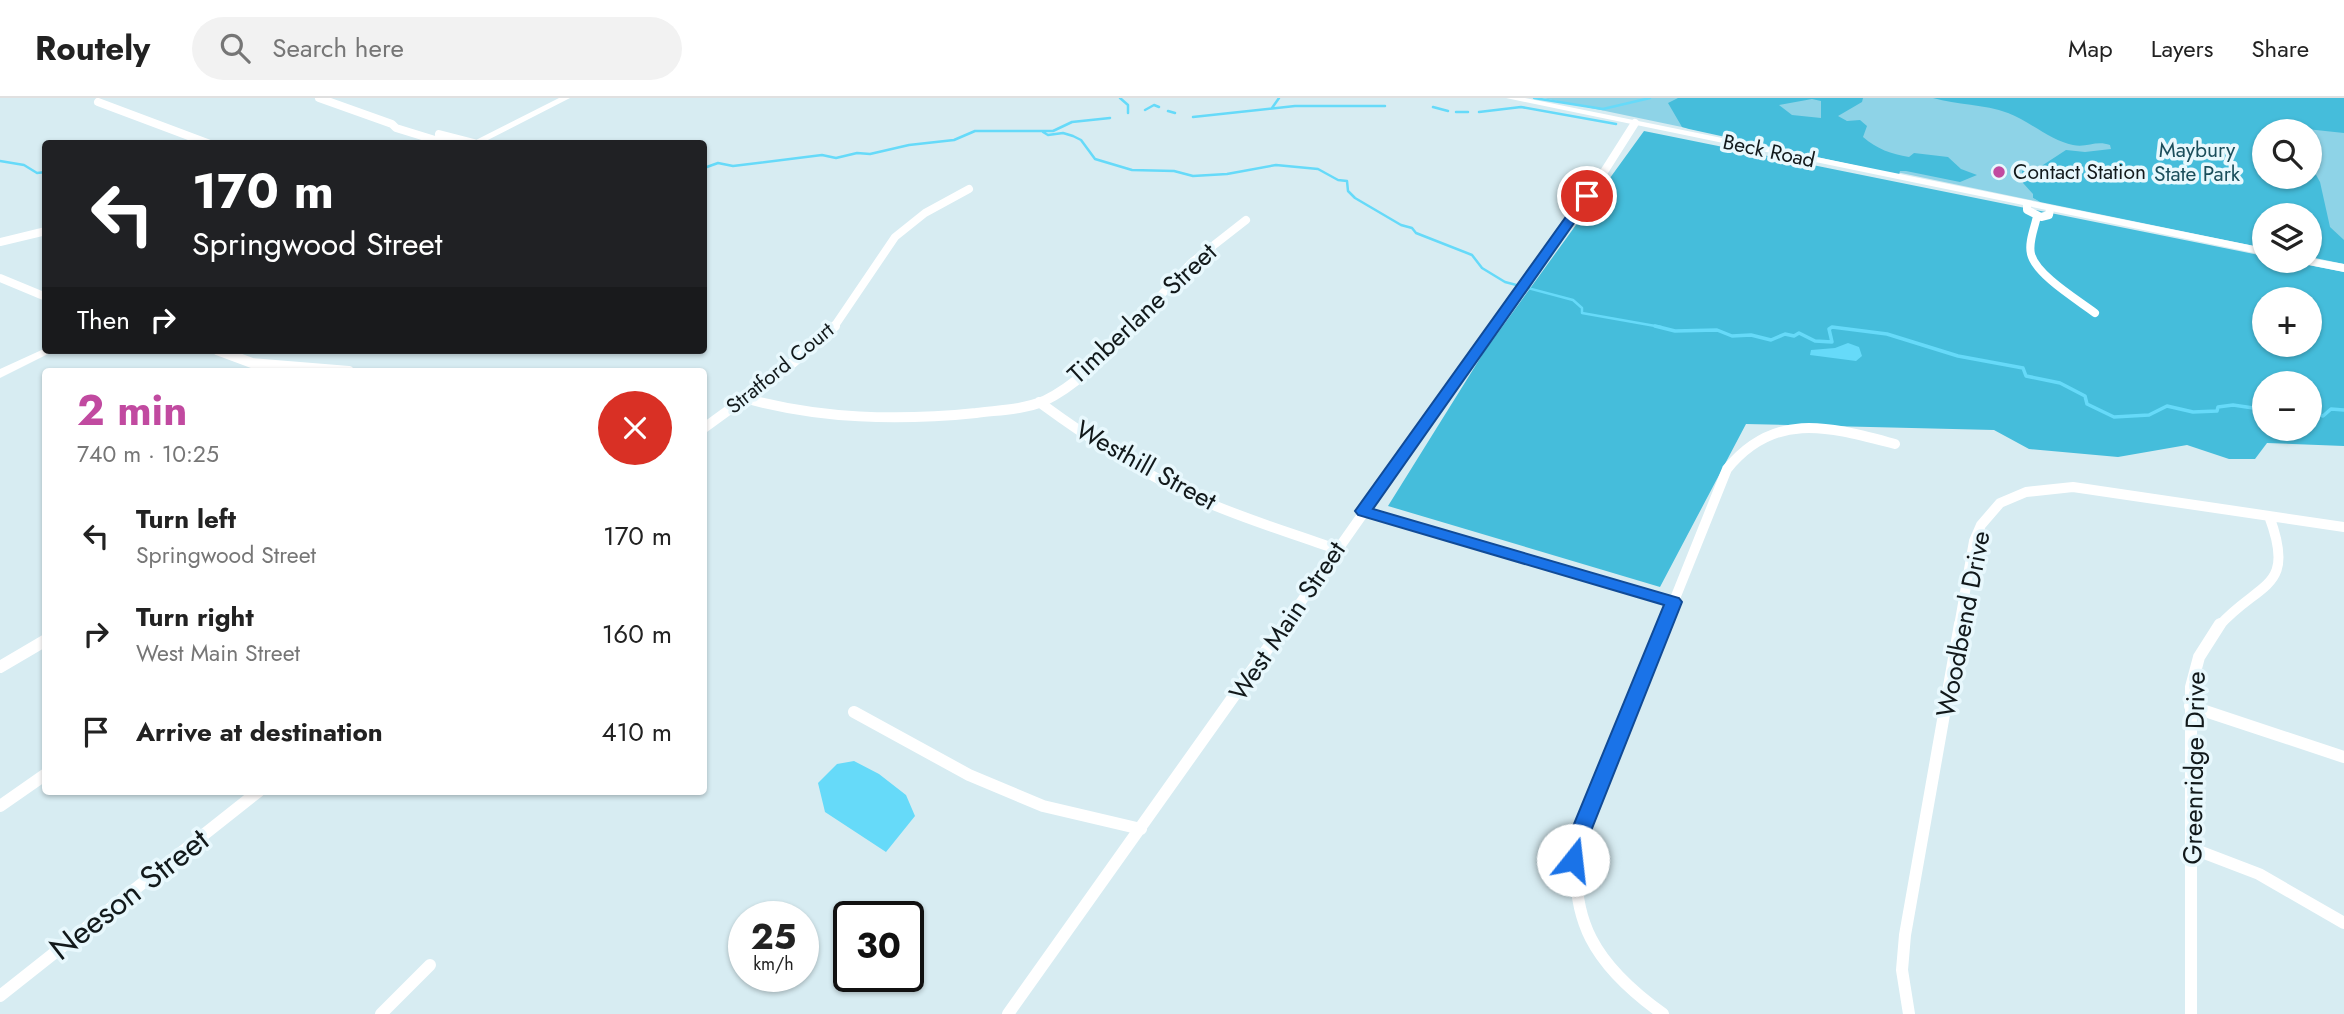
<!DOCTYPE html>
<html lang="en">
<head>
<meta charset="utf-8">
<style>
  :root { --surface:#fff; --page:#f2f2f2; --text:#222; --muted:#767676; --line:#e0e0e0; --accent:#c14aa0 }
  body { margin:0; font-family:Jost,sans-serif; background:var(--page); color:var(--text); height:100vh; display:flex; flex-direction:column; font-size:26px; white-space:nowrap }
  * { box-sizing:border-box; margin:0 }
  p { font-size:23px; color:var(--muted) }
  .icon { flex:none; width:38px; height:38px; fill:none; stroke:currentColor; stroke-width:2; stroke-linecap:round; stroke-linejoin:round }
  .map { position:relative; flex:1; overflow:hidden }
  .side { position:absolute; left:42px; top:270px; width:665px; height:427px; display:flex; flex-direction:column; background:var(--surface); border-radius:7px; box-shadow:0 2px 5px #0004 }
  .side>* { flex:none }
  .hud { position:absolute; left:42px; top:42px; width:665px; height:214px; border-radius:7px; box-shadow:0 2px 5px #0004; background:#202124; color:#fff; overflow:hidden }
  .tools { position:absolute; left:2252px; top:21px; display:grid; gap:14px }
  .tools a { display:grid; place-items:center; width:70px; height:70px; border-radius:50%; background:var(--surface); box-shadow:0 2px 5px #0004; font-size:35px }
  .speed { position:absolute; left:728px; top:803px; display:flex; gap:14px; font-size:35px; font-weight:700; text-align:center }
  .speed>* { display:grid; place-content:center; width:91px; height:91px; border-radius:50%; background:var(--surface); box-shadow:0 2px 5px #0004; line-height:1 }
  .speed small { font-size:18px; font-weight:400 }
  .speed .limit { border:4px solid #111; border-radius:10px; background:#fff; color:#111 }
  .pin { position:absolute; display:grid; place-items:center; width:60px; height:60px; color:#fff; margin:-30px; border:4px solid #fff; border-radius:50%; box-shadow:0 2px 7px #0007 }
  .me { position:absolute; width:77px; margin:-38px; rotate:16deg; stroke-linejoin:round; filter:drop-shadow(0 0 5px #0008) }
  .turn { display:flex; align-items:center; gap:24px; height:147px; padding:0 35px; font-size:32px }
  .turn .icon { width:91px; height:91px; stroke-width:2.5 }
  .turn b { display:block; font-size:49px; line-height:60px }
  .then { display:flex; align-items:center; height:66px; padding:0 35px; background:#0003; gap:14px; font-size:26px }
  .round { display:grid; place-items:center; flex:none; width:74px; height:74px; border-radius:37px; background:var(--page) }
  .summary { display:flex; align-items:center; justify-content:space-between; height:119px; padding:0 35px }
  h1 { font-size:42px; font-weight:700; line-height:52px; color:var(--accent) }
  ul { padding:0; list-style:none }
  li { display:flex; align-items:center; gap:21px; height:98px; padding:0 35px }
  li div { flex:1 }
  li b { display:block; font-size:26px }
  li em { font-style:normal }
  header { display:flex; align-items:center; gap:42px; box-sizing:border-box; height:98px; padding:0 35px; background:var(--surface); border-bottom:2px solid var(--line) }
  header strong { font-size:33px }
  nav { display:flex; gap:38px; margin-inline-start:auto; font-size:24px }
  .search { width:490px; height:63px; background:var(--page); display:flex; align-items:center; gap:18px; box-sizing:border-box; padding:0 24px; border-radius:38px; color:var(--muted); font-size:26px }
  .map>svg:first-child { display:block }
</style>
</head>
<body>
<header>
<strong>Routely</strong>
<div class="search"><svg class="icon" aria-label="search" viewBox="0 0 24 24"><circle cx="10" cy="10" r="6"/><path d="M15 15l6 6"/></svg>Search here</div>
<nav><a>Map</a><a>Layers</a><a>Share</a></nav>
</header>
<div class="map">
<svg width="2344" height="916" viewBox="0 0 2344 916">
  <rect width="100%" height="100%" fill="#d7ecf2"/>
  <path fill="#8ed3e7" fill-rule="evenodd" d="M1543,0H2344V160L2310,117H2264L2033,100L2040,104ZM2264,33H2310V79H2264Z"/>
  <path fill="#45bddb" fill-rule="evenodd" d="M1678,0H1863L1862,4L1838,18L1847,23L1860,22L1867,28L1863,39C1877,51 1891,56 1909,59L1914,55L1948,59L1961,71L1977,77L1960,84L1906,73H1900L1899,77L1689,31L1682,29L1668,5ZM1812,1L1821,3V20L1792,17L1779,7Z
    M1933,0H2344V35L2297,30V33H2264V79H2310V66L2320,84L2330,129L2344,142V166L2310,159V117H2264V150L2040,104L2033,100V96L2023,85L2022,73L2043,67L2066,52L2085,54L2111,51L2110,47C2096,42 2087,50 2073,47C2052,43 2029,23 2008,15C1984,6 1957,7 1933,0Z
    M1644,33L2264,158V163H2288L2344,174V348L2267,345L2255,361H2229L2187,347L2118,359L2029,351L1994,332L1746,326L1660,489L1388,408L1484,254ZM2264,201H2310V247H2264ZM2264,285H2310V331H2264Z"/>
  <path fill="#66daf9" d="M1848,245L1859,249L1862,258L1856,263L1810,257L1811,252L1835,250Z
    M854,663L879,676L906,697L915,718L886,754L825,714L818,685L837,666Z"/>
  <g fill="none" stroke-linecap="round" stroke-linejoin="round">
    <path stroke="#66daf9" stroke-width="2.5" d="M1120,0L1128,7V15
      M1534,0L1603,11L1650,0
      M1433,9L1448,13
      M1272,10L1279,0
      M1145,12L1154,7L1159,9
      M1168,13L1175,15
      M1456,14H1468
      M1479,14L1521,9L1616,26
      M1193,19L1295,8H1385
      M1043,34L1048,37L1063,35L1073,38L1081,42L1095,61L1132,72L1174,73L1193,78L1227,76L1276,67L1318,71L1338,82L1347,83L1348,93L1355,100L1401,127L1412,130L1416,135L1472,157L1482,170L1505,184L1573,202L1582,210V215L1661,229
      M0,63L24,67L37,75L46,74
      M704,70L718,65L733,68L822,57L836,60L857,55L870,56L909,47L954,42L975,33H1053L1072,24L1110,20"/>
    <path stroke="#66daf9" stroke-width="3.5" d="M1655,228L1675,233L1717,232L1732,238L1751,237L1771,242L1785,236L1794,238L1799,235L1815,243L1832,244L1829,231L1832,229L1887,236L1958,258L2023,270L2026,278L2060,285L2085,298L2087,306L2114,319L2149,317L2167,308L2193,314L2217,313L2218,309L2233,307L2260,311L2264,306
      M2310,314L2323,318L2331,311L2344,312"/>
    <path stroke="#fff" stroke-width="8" d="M319,0L392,26L396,30L448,46
      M98,4L210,46
      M439,36L474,45
      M2027,106V112L2041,119L2049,117L2050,111
      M2037,118C2035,129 2028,144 2031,156C2036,177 2078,202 2095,215
      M0,144L46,133
      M0,180L46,199
      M834,229L895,139L925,115L969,91
      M1131,229L1191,165L1246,122
      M1493,229L1602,77L1635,25"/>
    <path stroke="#fff" stroke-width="10" d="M217,252L252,265L349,273
      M744,300C821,321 897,323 976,315C999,312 1022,312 1044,303C1078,287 1107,255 1133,228
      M1039,304C1088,340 1139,374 1195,399C1240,420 1289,434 1336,451
      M704,330L788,269L835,228
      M1363,413L1674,504
      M1284,528L1495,228
      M1664,528L1727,371C1775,312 1830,329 1895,346
      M1959,528L1974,443L1981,427L2000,405L2026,394L2073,389L2344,429
      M2219,528C2259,483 2297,492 2269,418"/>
    <path stroke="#fff" stroke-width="12" d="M0,569L46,542
      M2190,608L2344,659
      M854,614L969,677L1043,708L1141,731
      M0,708L46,676
      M2191,750L2259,776L2344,825
      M0,898L259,693
      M381,916L430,867
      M1008,916L1285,526
      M1663,916C1596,868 1566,822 1579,738L1665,526
      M1909,916L1902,872L1905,837L1960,526
      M2191,916V589L2199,559L2220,526"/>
    <path fill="#fff" fill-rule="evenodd" d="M559,0H570L480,46H468Z
      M46,250V252H56L0,280V271Z"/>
    <path fill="#fff" fill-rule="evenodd" d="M1506,0H1525L2264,150V157Z
      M2310,160L2344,166V174L2304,166L2302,163H2310Z"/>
  </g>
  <path fill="#1a73e8" stroke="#114b97" stroke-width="2" d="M1583,95L1593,98L1373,411L1679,500L1682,504L1589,738L1580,768L1573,771L1566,768L1563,762L1569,738L1664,507L1358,417L1355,413Z"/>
  <circle fill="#c14aa0" stroke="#e8f8fd" stroke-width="2.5" cx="1999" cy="74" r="7"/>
  <g text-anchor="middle" stroke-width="7" stroke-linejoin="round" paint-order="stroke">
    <g font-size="21" fill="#1b4e5b" stroke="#e8f8fd">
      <text x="2197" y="59">Maybury<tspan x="2197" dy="24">State Park</tspan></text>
    </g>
    <g font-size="21" fill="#12191b" stroke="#e8f8fd">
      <text transform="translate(1769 53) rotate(12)" y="7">Beck Road</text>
      <text transform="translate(780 270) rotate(-39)" y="7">Stratford Court</text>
    </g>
    <g font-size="21" fill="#12191b" stroke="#e8f8fd" text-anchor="start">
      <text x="2013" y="81">Contact Station</text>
    </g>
    <g font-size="26" fill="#12191b" stroke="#e8f8fd">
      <text transform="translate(1142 215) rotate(-43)" y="9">Timberlane Street</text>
      <text transform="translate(1146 367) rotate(29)" y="9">Westhill Street</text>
      <text transform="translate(1287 523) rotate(-56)" y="9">West Main Street</text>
      <text transform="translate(1963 526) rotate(-79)" y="9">Woodbend Drive</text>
      <text transform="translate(2194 670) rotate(-89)" y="9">Greenridge Drive</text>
    </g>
    <g font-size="32" fill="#12191b" stroke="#e8f8fd">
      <text transform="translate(129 796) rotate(-38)" y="11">Neeson Street</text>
    </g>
  </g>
</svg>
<div class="tools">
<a><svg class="icon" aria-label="search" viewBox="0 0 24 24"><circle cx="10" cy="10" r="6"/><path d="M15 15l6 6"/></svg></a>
<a><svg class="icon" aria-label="layers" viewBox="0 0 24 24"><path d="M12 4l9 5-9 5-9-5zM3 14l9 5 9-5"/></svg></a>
<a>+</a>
<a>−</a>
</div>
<div class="speed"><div>25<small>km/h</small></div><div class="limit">30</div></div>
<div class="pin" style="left:1587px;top:98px;background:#d93025"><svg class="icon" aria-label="arrive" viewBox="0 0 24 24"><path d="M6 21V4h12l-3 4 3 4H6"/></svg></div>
<svg class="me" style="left:1573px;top:762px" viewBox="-20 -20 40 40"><circle r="19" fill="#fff"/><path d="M0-13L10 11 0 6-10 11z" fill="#1a73e8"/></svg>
<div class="hud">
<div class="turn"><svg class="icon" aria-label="left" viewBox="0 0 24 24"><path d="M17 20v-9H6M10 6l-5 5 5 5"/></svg><div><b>170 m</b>Springwood Street</div></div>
<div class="then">Then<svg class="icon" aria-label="right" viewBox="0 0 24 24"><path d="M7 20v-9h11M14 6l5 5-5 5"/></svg></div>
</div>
<section class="side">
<div class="summary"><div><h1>2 min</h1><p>740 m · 10:25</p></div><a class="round" style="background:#d93025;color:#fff"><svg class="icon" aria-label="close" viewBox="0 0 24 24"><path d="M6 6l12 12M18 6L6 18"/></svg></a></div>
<ul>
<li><svg class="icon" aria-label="left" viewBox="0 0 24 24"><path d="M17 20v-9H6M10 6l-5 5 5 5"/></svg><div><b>Turn left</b><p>Springwood Street</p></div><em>170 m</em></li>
<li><svg class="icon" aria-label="right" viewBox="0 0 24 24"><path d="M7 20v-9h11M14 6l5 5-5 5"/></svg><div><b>Turn right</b><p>West Main Street</p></div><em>160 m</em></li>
<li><svg class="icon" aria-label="arrive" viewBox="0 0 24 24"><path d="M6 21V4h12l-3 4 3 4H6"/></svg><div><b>Arrive at destination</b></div><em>410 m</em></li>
</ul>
</section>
</div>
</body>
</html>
